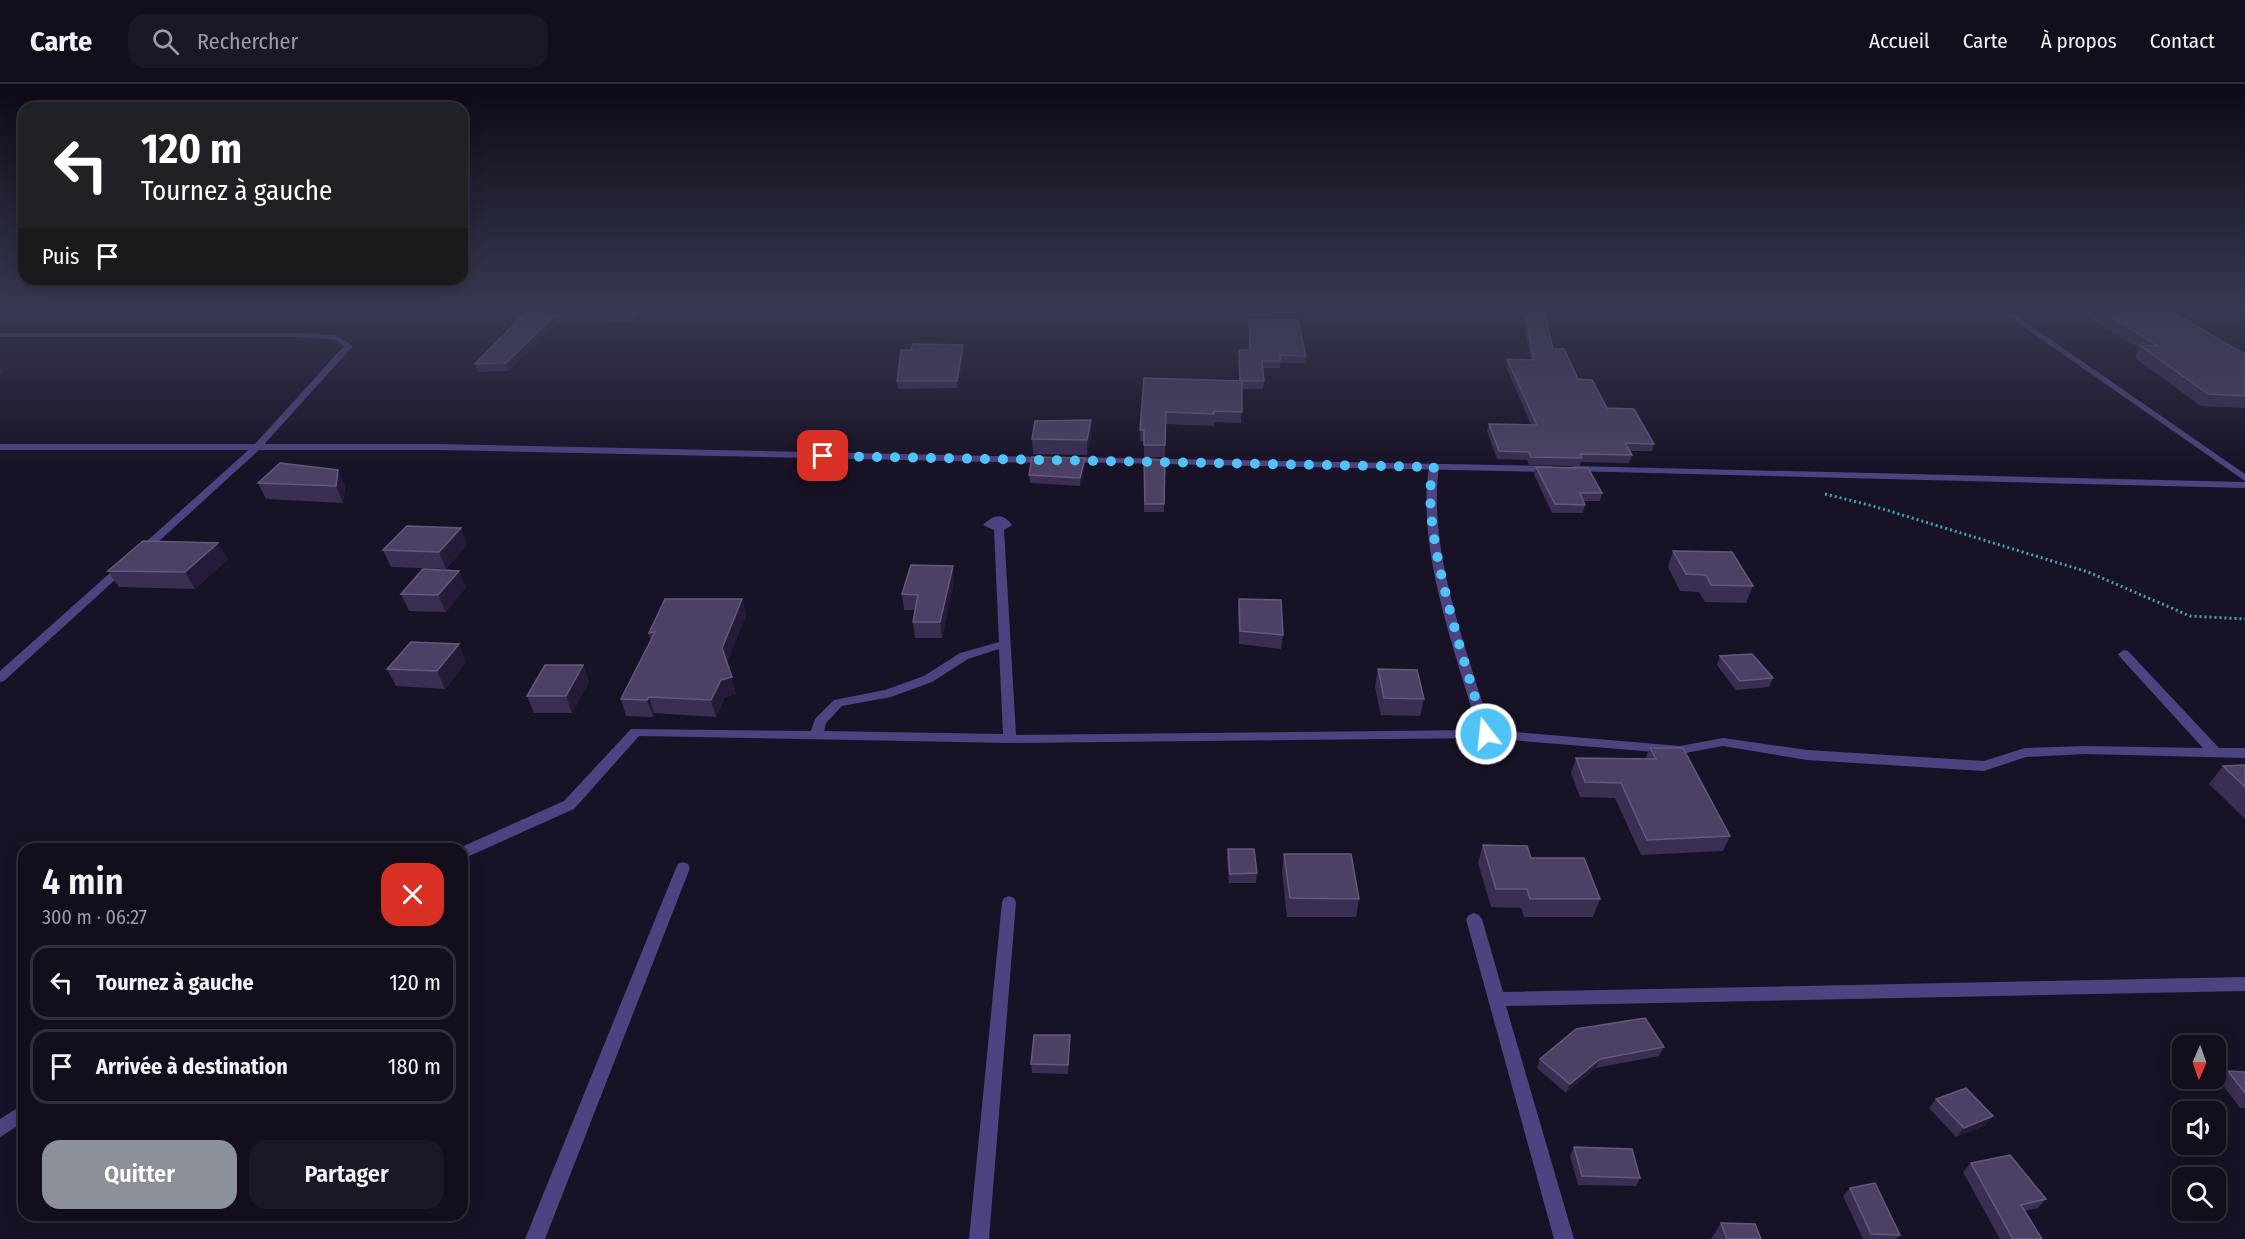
<!DOCTYPE html>
<html lang="fr">
<head>
<meta charset="utf-8">
<style>
  :root { --surface:#120e1c; --page:#1b1725; --text:#f1f3f6; --muted:#9c9ca3; --line:#312e3b; --accent:#8c9099 }
  body { margin:0; font-family:"Fira Sans Condensed",sans-serif; background:var(--page); color:var(--text); height:100vh; display:flex; flex-direction:column; font-size:22px; white-space:nowrap }
  * { box-sizing:border-box; margin:0 }
  p { font-size:20px; color:var(--muted) }
  .icon { flex:none; width:33px; height:33px; fill:none; stroke:currentColor; stroke-width:2; stroke-linecap:round; stroke-linejoin:round }
  .map { position:relative; flex:1; overflow:hidden }
  .side { position:absolute; left:18px; top:759px; width:450px; height:378px; display:flex; flex-direction:column; background:var(--surface); border-radius:18px; box-shadow:0 3px 15px #0003,0 0 0 2px var(--line) }
  .side>* { flex:none }
  .banner { position:absolute; left:18px; top:18px; width:450px; height:183px; border-radius:18px; box-shadow:0 3px 15px #0003,0 0 0 2px var(--line); background:#202124; color:#fff; overflow:hidden }
  .needle { width:39px; rotate:182deg }
  .buttons { position:absolute; left:2172px; top:951px; display:grid; gap:12px }
  .buttons a { display:grid; place-items:center; width:54px; height:54px; border-radius:12px; background:var(--surface); box-shadow:0 3px 15px #0003,0 0 0 2px var(--line); font-size:30px }
  .pin { position:absolute; display:grid; place-items:center; width:51px; height:51px; color:#fff; margin:-26px; border-radius:12px; box-shadow:0 3px 9px #0006 }
  .me { position:absolute; width:66px; margin:-33px; rotate:344deg; stroke-linejoin:round; filter:drop-shadow(0 0 4px #0008) }
  .turn { display:flex; align-items:center; gap:21px; height:126px; padding:0 24px; font-size:27px }
  .turn .icon { width:78px; height:78px; stroke-width:2.5 }
  .turn b { display:block; font-size:42px; line-height:51px }
  .then { display:flex; align-items:center; height:57px; padding:0 24px; background:#0003; gap:12px; font-size:22px }
  .round { display:grid; place-items:center; flex:none; width:63px; height:63px; border-radius:18px; background:var(--page) }
  .head { display:flex; align-items:center; justify-content:space-between; height:102px; padding:0 24px }
  h1 { font-size:36px; font-weight:600; line-height:45px }
  .action { display:flex; gap:12px; margin-top:auto; padding:12px 24px }
  .action a { flex:1; height:69px; border-radius:18px; background:var(--accent); color:#fff; font-size:24px; font-weight:600; line-height:69px; text-align:center }
  .action a+a { background:var(--page); color:var(--text) }
  ul { padding:0; list-style:none }
  li { display:flex; align-items:center; gap:18px; height:75px; margin:0 12px 9px; padding:0 12px; border:3px solid var(--line); border-radius:18px }
  li div { flex:1 }
  li b { display:block; font-size:22px }
  li em { font-style:normal }
  header { display:flex; align-items:center; gap:36px; box-sizing:border-box; height:84px; padding:0 30px; background:var(--surface); border-bottom:2px solid var(--line) }
  header strong { font-size:28px }
  nav { display:flex; gap:33px; margin-inline-start:auto; font-size:21px }
  .search { width:420px; height:54px; background:var(--page); display:flex; align-items:center; gap:15px; box-sizing:border-box; padding:0 21px; border-radius:18px; color:var(--muted); font-size:22px }
  .map>svg:first-child { display:block }
</style>
</head>
<body>
<header>
<strong>Carte</strong>
<div class="search"><svg class="icon" aria-label="search" viewBox="0 0 24 24"><circle cx="10" cy="10" r="6"/><path d="M15 15l6 6"/></svg>Rechercher</div>
<nav><a>Accueil</a><a>Carte</a><a>À propos</a><a>Contact</a></nav>
</header>
<div class="map">
<svg width="2245" height="1155" viewBox="0 0 2245 1155">
  <rect width="100%" height="100%" fill="#181226"/>
  <g fill="none" stroke-linecap="round" stroke-linejoin="round">
    <path stroke="#3ea5ad" stroke-width="3" stroke-dasharray="2 3" stroke-linecap="butt" d="M1825,410L1873,422L2088,488L2190,532L2245,535"/>
    <path fill="#4d4380" fill-rule="evenodd" d="M1995,223H2004L2245,390V397Z
      M0,249H297L336,251L353,262L259,366L146,469L142,470L137,467L138,465L253,362L344,262L334,255L297,253H0Z
      M1434,380L1439,383C1427,466 1467,566 1491,646L1680,662L1723,654L1807,666L1984,677L2025,664L2085,662L2203,664L2120,573L2118,570L2124,566L2128,567L2219,664H2245V674L2085,670L2026,673L1984,687L1807,676L1723,662L1680,670L1486,654L1010,659L639,652L574,725L467,773L462,774V765H457L564,717L631,645L811,647L815,635L834,616L885,606L924,592L960,569L999,558L994,446L983,441C994,431 1002,428 1012,441L1004,446L1016,651L1478,646C1455,566 1416,466 1429,383ZM999,565L1003,650L824,647L826,639L842,622L891,613L932,598L968,575Z
      M124,479L129,482L128,484L4,597L0,598V587L120,480Z
      M683,778L688,780L690,784L545,1155H525L676,784L678,780Z
      M1009,812L1014,814L1016,818L989,1155H969L1002,818L1004,814Z
      M1474,829L1479,831L1482,835L1503,908L2245,893V907L1506,922L1574,1155H1554L1466,835L1469,831Z
      M24,1020V1038L0,1053V1035Z"/>
    <path fill="#4d4380" fill-rule="evenodd" d="M0,360H439L1047,373L1052,376L1047,379L439,366H0Z
      M1070,373L1551,382L1556,385L1551,388L1067,378V374Z
      M1574,382L2245,398V404L1571,387V383Z"/>
  </g>
  <path fill="#3a2e52" d="M531,223H650L636,238L556,239L508,287L478,288L475,280Z
    M1521,223H1543L1553,265L1578,295L1607,324L1654,360L1652,367H1629L1632,371L1629,379L1581,378L1580,382L1529,381L1527,376L1497,375L1487,347L1489,340L1531,341L1506,282L1507,275L1531,276Z
    M2088,223H2164L2245,270V324L2201,322L2135,274L2139,265L2084,230Z
    M1249,235L1306,272L1305,279H1280V284H1262L1264,297L1263,305H1242L1241,339L1214,338V342L1166,340L1165,373H1144V357H1140L1144,294L1239,297V266H1249Z
    M963,261L964,268L957,304L898,305L897,297L911,266Z
    M1091,351L1087,371L1033,370L1032,355Z
    M1085,374V382L1080,402L1030,399L1029,391Z
    M1144,375L1165,376L1164,428H1144Z
    M1536,383L1602,409L1600,417H1583L1585,421L1583,429H1552L1534,391Z
    M258,399L345,402L343,419L266,415Z
    M467,461L446,485L391,483L383,466Z
    M1673,467L1753,502L1746,519L1705,518L1699,508L1680,507L1668,483Z
    M228,475L195,505L119,503L108,487Z
    M954,497L942,554H915L913,538L915,526H904L902,510Z
    M466,503L446,528L409,527L401,510Z
    M742,515L746,531L727,579L736,610L725,613L716,633L654,629L653,633L626,632L621,615L651,557L649,549Z
    M1239,515L1283,551L1281,565L1239,560L1238,528Z
    M1720,572L1773,594L1769,603L1736,606L1717,581Z
    M466,578L445,605L396,602L387,585Z
    M583,581L589,598L572,629H534L527,612Z
    M1378,585L1424,615L1420,632L1381,631L1375,603Z
    M1650,664L1730,752L1723,767L1641,771L1615,714L1580,713L1571,689L1576,674L1645,675Z
    M2245,681V735L2209,700L2223,682Z
    M1483,761L1531,774L1600,815L1593,833H1524L1521,824L1491,823L1478,779Z
    M1228,765L1257,789L1256,799H1229L1227,774Z
    M1284,770L1359,815L1356,833H1287L1282,788Z
    M1070,951L1068,990L1032,989L1031,980Z
    M1664,963L1659,972L1596,984L1566,1009L1537,984L1540,975Z
    M2228,987L2245,988V1024H2240L2219,996Z
    M1936,1015L1986,1041L1956,1053L1929,1024Z
    M1574,1063L1640,1094L1636,1102L1578,1101L1570,1072Z
    M1971,1079L2046,1115L2038,1124L2025,1127L2042,1155H2000L1963,1088Z
    M1850,1104L1900,1151L1896,1155H1863L1843,1112Z
    M1721,1139L1761,1155H1711Z"/>
  <path fill="#251b39" d="M641,223H650L636,238L634,231Z
    M554,232L556,239L508,287L506,279Z
    M963,261L964,268L957,304V297Z
    M0,282L4,289L0,292Z
    M1091,336V351L1087,371V356Z
    M1085,374V382L1080,402V394Z
    M338,386L345,402L343,419L336,402Z
    M461,444L467,461L446,485L439,468Z
    M218,459L228,475L195,505L185,488Z
    M953,482L954,497L942,554L940,538Z
    M459,487L466,503L446,528L438,511Z
    M742,515L746,531L727,580L722,564Z
    M459,560L466,578L445,605L437,587Z
    M583,581L589,598L572,629L566,612Z
    M732,593L736,610L725,613L716,633L711,616L721,596Z
    M649,613L654,629L653,633L647,616Z
    M1070,951V960L1068,990V981Z
    M1600,975L1596,984L1566,1009L1570,1000Z
    M1993,1032L1986,1041L1956,1053L1964,1044Z"/>
  <path fill="#4c4164" stroke="#64597c" stroke-width="1.5" d="M531,223H641L634,231L554,232L506,279L475,280Z
    M1524,223H1543L1553,265H1564L1578,295L1592,296L1607,324L1634,325L1654,360L1625,359L1632,371L1580,370L1582,374L1531,373L1529,368L1499,367L1489,340L1537,341L1507,275L1534,276Z
    M2096,223H2164L2245,270V312L2208,310L2141,262H2158Z
    M1249,235L1298,236L1306,272L1280,271V277H1262L1264,297H1240L1239,266H1250Z
    M913,260L963,261L957,297H897L901,266H911Z
    M1144,294L1242,297V328L1214,327V330L1166,328L1165,361H1144V346H1140Z
    M1091,336L1087,356L1032,355L1035,337Z
    M1032,373L1085,374L1080,394L1029,391Z
    M1144,375L1165,376L1164,420H1145Z
    M280,379L338,386L336,402L258,399Z
    M1536,383L1588,384L1602,409H1580L1585,421L1555,420Z
    M407,442L461,444L439,468L383,466Z
    M143,457L218,459L185,488L108,487Z
    M1673,467L1732,468L1753,502L1711,501L1706,491L1686,490Z
    M911,481L953,482L940,538H913L918,511L902,510Z
    M423,485L459,487L438,511L401,510Z
    M665,515H742L722,564L732,593L721,596L711,616L649,613L647,616L621,615L655,548L649,549Z
    M1239,515L1281,516L1283,551L1240,547Z
    M411,558L459,560L437,587L387,585Z
    M1752,570L1773,594L1740,597L1720,572Z
    M545,581H583L566,612H527Z
    M1378,585L1417,586L1424,615L1384,614Z
    M1650,664H1683L1730,752L1647,756L1621,699L1585,698L1576,674L1656,675Z
    M2245,681V703L2223,682Z
    M1483,761L1527,762L1531,774H1584L1600,815H1530L1527,805H1496Z
    M1228,765H1254L1257,789L1230,790Z
    M1284,770H1351L1359,815L1290,814Z
    M1645,934L1664,963L1600,975L1570,1000L1540,975L1576,945Z
    M1034,951H1070L1068,981L1031,980Z
    M2228,987L2245,988V1009Z
    M1966,1004L1993,1032L1964,1044L1936,1015Z
    M1574,1063L1632,1065L1640,1094L1582,1092Z
    M2010,1071L2046,1115L2021,1121L2042,1155H2013L1971,1079Z
    M1875,1099L1900,1151L1871,1150L1850,1104Z
    M1721,1139L1755,1140L1761,1155H1727Z"/>
  <linearGradient id="sky" x2="0" y2="1"><stop stop-color="#0d0a15"/><stop offset="0.58" stop-color="#373952"/><stop offset="1" stop-color="#373952" stop-opacity="0"/></linearGradient>
  <rect width="2245" height="385" fill="url(#sky)"/>
  <g fill="none" stroke-linecap="round" stroke-linejoin="round">
    <path stroke="#4fc3f7" stroke-width="10" stroke-dasharray="0 18" d="M823,372L1434,383C1416,438 1469,590 1486,650"/>
  </g>
</svg>
<div class="buttons">
<a><svg class="needle" viewBox="-14 -14 28 28"><path d="M0-13l5 13h-10z" fill="#e53935"/><path d="M0 13l5-13h-10z" fill="#9c9ca3"/></svg></a>
<a><svg class="icon" aria-label="sound" viewBox="0 0 24 24"><path d="M4 9h4l5-4v14l-5-4H4zM17 9q2 3 0 6"/></svg></a>
<a><svg class="icon" aria-label="search" viewBox="0 0 24 24"><circle cx="10" cy="10" r="6"/><path d="M15 15l6 6"/></svg></a>
</div>
<div class="pin" style="left:823px;top:372px;background:#d93025"><svg class="icon" aria-label="arrive" viewBox="0 0 24 24"><path d="M6 21V4h12l-3 4 3 4H6"/></svg></div>
<svg class="me" style="left:1486px;top:650px" viewBox="-20 -20 40 40"><circle r="17" fill="#4fc3f7" stroke="#fff" stroke-width="3"/><path d="M0-11L8 9 0 5-8 9z" fill="#fff"/></svg>
<div class="banner">
<div class="turn"><svg class="icon" aria-label="left" viewBox="0 0 24 24"><path d="M17 20v-9H6M10 6l-5 5 5 5"/></svg><div><b>120 m</b>Tournez à gauche</div></div>
<div class="then">Puis<svg class="icon" aria-label="arrive" viewBox="0 0 24 24"><path d="M6 21V4h12l-3 4 3 4H6"/></svg></div>
</div>
<section class="side">
<div class="head"><div><h1>4 min</h1><p>300 m · 06:27</p></div><a class="round" style="background:#d93025;color:#fff"><svg class="icon" aria-label="close" viewBox="0 0 24 24"><path d="M6 6l12 12M18 6L6 18"/></svg></a></div>
<ul>
<li><svg class="icon" aria-label="left" viewBox="0 0 24 24"><path d="M17 20v-9H6M10 6l-5 5 5 5"/></svg><div><b>Tournez à gauche</b></div><em>120 m</em></li>
<li><svg class="icon" aria-label="arrive" viewBox="0 0 24 24"><path d="M6 21V4h12l-3 4 3 4H6"/></svg><div><b>Arrivée à destination</b></div><em>180 m</em></li>
</ul>
<div class="action"><a>Quitter</a><a>Partager</a></div>
</section>
</div>
</body>
</html>
